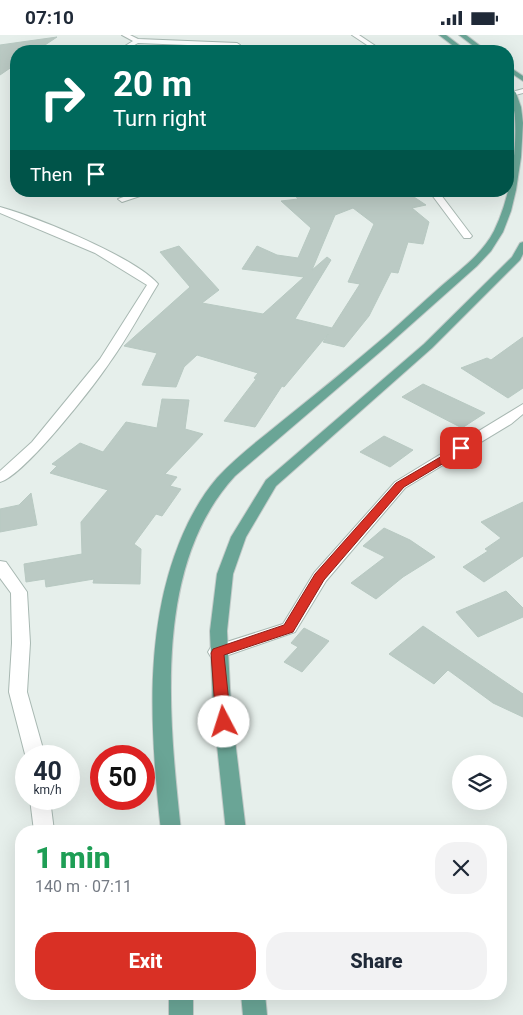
<!DOCTYPE html>
<html lang="en">
<head>
<meta charset="utf-8">
<style>
  :root { --surface:#fff; --page:#f2f2f3; --text:#1f2937; --muted:#747a83; --accent:#d93025 }
  body { margin:0; font-family:Roboto,sans-serif; background:var(--page); color:var(--text); height:100vh; display:flex; flex-direction:column; font-size:19px; white-space:nowrap }
  * { box-sizing:border-box; margin:0 }
  p { font-size:16px; color:var(--muted) }
  .icon { flex:none; width:28px; height:28px; fill:none; stroke:currentColor; stroke-width:2; stroke-linecap:round; stroke-linejoin:round }
  .map { position:relative; flex:1; overflow:hidden }
  .side { position:absolute; left:15px; top:790px; width:492px; height:175px; display:flex; flex-direction:column; background:var(--surface); border-radius:20px; box-shadow:0 5px 20px #0002 }
  .side>* { flex:none }
  .top-card { position:absolute; left:10px; top:10px; width:504px; height:152px; border-radius:20px; box-shadow:0 5px 20px #0002; background:#00695c; color:#fff; overflow:hidden }
  .buttons { position:absolute; left:452px; top:720px; display:grid; gap:10px }
  .buttons a { display:grid; place-items:center; width:55px; height:55px; border-radius:50%; background:var(--surface); box-shadow:0 5px 20px #0002; font-size:25px }
  .speed { position:absolute; left:15px; top:710px; display:flex; gap:10px; font-size:25px; font-weight:700; text-align:center }
  .speed>* { display:grid; place-content:center; width:65px; height:65px; border-radius:50%; background:var(--surface); box-shadow:0 5px 20px #0002; line-height:1 }
  .speed small { font-size:12px; font-weight:400 }
  .speed .limit { border:8px solid #d22; background:#fff; color:#111 }
  .pin { position:absolute; display:grid; place-items:center; width:42px; height:42px; color:#fff; margin:-21px; border-radius:10px; box-shadow:0 2px 8px #0006 }
  .me { position:absolute; width:55px; margin:-28px; rotate:355deg; stroke-linejoin:round; filter:drop-shadow(0 0 4px #0008) }
  .turn { display:flex; align-items:center; gap:18px; height:105px; padding:0 20px; font-size:22px }
  .turn .icon { width:65px; height:65px; stroke-width:2.5 }
  .turn b { display:block; font-size:35px; line-height:42px }
  .then { display:flex; align-items:center; height:48px; padding:0 20px; background:#0003; gap:10px; font-size:19px }
  .round { display:grid; place-items:center; flex:none; width:52px; height:52px; border-radius:20px; background:var(--page) }
  .overview { display:flex; align-items:center; justify-content:space-between; height:85px; padding:0 20px }
  h1 { font-size:30px; font-weight:800; line-height:38px; color:#1e9e55 }
  .action { display:flex; gap:10px; margin-top:auto; padding:10px 20px }
  .action a { flex:1; height:58px; border-radius:20px; background:var(--accent); color:#fff; font-size:20px; font-weight:800; line-height:58px; text-align:center }
  .action a+a { background:var(--page); color:var(--text) }
  .status { display:flex; justify-content:space-between; align-items:center; height:35px; padding:0 25px; background:var(--surface); direction:ltr }
  .status svg { height:14px; fill:currentColor }
  .map>svg:first-child { display:block }
</style>
</head>
<body>
<div class="status"><b>07:10</b><svg viewBox="0 0 49 12"><path d="M0 12V9h3v3zM5 12V6h3v6zM10 12V3h3v9zM15 12V0h3v12zM26 1h20v11H26zM47 4h2v5h-2z"/></svg></div>
<div class="map">
<svg width="523" height="980" viewBox="0 0 523 980">
  <rect width="100%" height="100%" fill="#e6efeb"/>
  <path fill="#bbcac4" stroke="#b8c9c2" fill-rule="evenodd" d="M57,2L36,16H16V29L0,40V10Z
    M291,156H405L426,170L412,173L429,187L423,209L408,207L398,238L391,237L369,281L344,312L323,307L328,299L284,352L282,351L255,392L224,386L256,344L254,343L258,338L197,320L184,332L176,352L142,350L157,318L124,311L190,252L160,217L179,211L219,255L202,268L263,279L304,242L242,234L257,211L277,220L298,223L311,193L281,166L298,164ZM353,173L374,189L348,247L360,249L332,293L295,284L331,225L327,222L312,235L335,180Z
    M523,302V353L508,363L461,333L487,323L491,325Z
    M423,349L485,378L462,393L402,362Z
    M162,364L189,365L185,394L203,399L165,439L177,442L170,451L181,454L162,481L156,479L134,509L141,514L140,549L93,548L94,544L46,552L45,544L26,547L24,529L82,519L81,487L108,455L50,438L57,431L52,429L80,408L103,417L126,387L157,393Z
    M384,401L413,415L390,432L360,417Z
    M31,458L37,490L0,497V474L19,470Z
    M523,467V521L484,547L463,532L488,516L485,514L501,503L481,487Z
    M384,493L410,505L435,522L403,542L376,564L351,548L385,522L363,511Z
    M506,556L523,573V582L478,602L456,577Z
    M423,591L523,659V682L493,668L448,635L434,649L389,619Z
    M304,593L329,606L302,637L284,627L298,612L291,608Z"/>
  <g fill="none" stroke-linecap="round" stroke-linejoin="round">
    <g stroke="#a8b8b2" stroke-width="2">
      <path id="minor" d="M122,0H130L138,4L237,8L240,10L237,12L138,8L124,16H117L133,6Z
        M352,0H359L383,16H376Z
        M523,54V58L508,62V58Z
        M140,156H155L122,167L118,164Z
        M427,156H438L472,201L470,203H464L432,160Z
        M0,172C36,182 135,222 158,249C142,275 128,302 110,327C94,351 24,441 0,447V436L32,407L100,324L147,250L95,218L0,178Z
        M523,369V379L511,389L405,453L326,546L295,597L217,624L211,622L208,617L211,612L283,589L314,538L395,447Z
        M0,526L6,527L27,557L30,608L27,657L45,721H26V723L9,657L12,608L11,558L0,543Z
        M30,764H50L54,796H34Z"/>
    </g>
    <g stroke="#c2cac8" stroke-width="2">
      <path id="major" d="M439,0H446L467,16H460Z
        M459,0H466L487,16H480Z
        M508,31L523,41V46L508,36Z
        M508,49L516,58L521,72L523,88L521,122L516,155L511,176L503,197L491,216L477,231L387,311L235,441C152,531 169,684 181,796H161C150,695 142,583 188,488C196,472 205,457 217,443C236,422 259,405 281,387C317,358 353,329 388,299C405,284 421,269 438,254C458,236 481,221 494,196C510,163 517,120 515,83C515,71 507,59 508,49Z
        M523,207V219L520,225L432,313L276,451L246,502L233,539L227,596L231,672L246,796H226L213,672L210,596L217,539L231,502L266,445L424,309L512,222L520,208Z
        M169,959H193V980H169Z
        M241,959H265L267,980H243Z"/>
    </g>
    <use href="#minor" fill="#fff" fill-rule="evenodd"/>
    <use href="#major" fill="#6aa596" fill-rule="evenodd"/>
  </g>
  <path fill="#d93025" stroke="#8d1f18" d="M461,410L464,411L466,413L464,416L404,452L324,545L293,597L224,620L231,687L229,691L224,693L218,691L216,687L211,618L213,614L284,590L315,539L396,448Z"/>
</svg>
<div class="buttons">
<a><svg class="icon" aria-label="layers" viewBox="0 0 24 24"><path d="M12 4l9 5-9 5-9-5zM3 14l9 5 9-5"/></svg></a>
</div>
<div class="speed"><div>40<small>km/h</small></div><div class="limit">50</div></div>
<div class="pin" style="left:461px;top:413px;background:#d93025"><svg class="icon" aria-label="arrive" viewBox="0 0 24 24"><path d="M6 21V4h12l-3 4 3 4H6"/></svg></div>
<svg class="me" style="left:224px;top:687px" viewBox="-20 -20 40 40"><circle r="19" fill="#fff"/><path d="M0-13L10 11 0 6-10 11z" fill="#d93025"/></svg>
<div class="top-card">
<div class="turn"><svg class="icon" aria-label="right" viewBox="0 0 24 24"><path d="M7 20v-9h11M14 6l5 5-5 5"/></svg><div><b>20 m</b>Turn right</div></div>
<div class="then">Then<svg class="icon" aria-label="arrive" viewBox="0 0 24 24"><path d="M6 21V4h12l-3 4 3 4H6"/></svg></div>
</div>
<section class="side">
<div class="overview"><div><h1>1 min</h1><p>140 m · 07:11</p></div><a class="round"><svg class="icon" aria-label="close" viewBox="0 0 24 24"><path d="M6 6l12 12M18 6L6 18"/></svg></a></div>
<div class="action"><a>Exit</a><a>Share</a></div>
</section>
</div>
</body>
</html>
